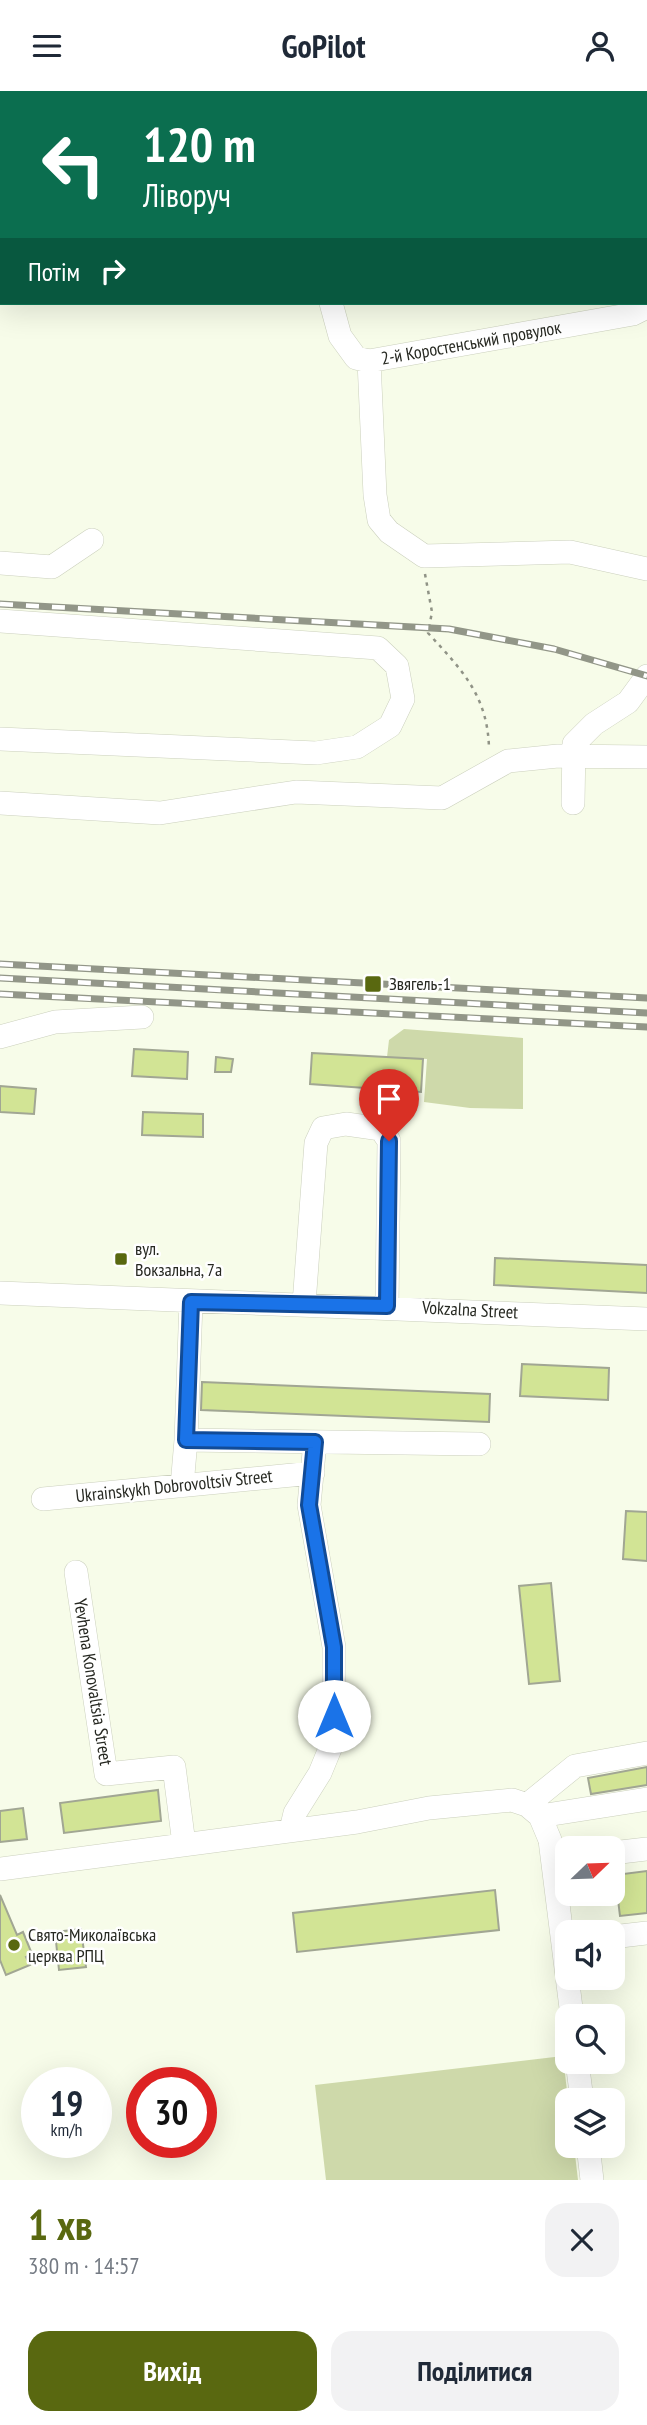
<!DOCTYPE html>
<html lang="uk">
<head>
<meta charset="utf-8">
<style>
  :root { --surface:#fff; --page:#f2f2f3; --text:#1f2937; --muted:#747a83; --accent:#596810 }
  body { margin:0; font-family:"PT Sans Narrow",sans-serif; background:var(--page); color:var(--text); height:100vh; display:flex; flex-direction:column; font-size:26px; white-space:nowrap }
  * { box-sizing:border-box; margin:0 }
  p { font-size:23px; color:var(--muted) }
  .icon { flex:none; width:38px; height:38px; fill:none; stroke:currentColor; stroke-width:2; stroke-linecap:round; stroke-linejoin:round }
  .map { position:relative; height:2089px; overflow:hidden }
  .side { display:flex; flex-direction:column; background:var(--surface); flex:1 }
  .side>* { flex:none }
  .banner { position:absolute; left:0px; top:0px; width:648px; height:214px; box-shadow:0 7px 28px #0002; background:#0b6e4f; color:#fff; overflow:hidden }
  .needle { width:46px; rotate:67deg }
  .controls { position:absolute; left:555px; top:1745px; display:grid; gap:14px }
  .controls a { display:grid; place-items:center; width:70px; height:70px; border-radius:14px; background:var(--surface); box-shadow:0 7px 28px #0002; font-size:35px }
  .speed { position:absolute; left:21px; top:1976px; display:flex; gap:14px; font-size:35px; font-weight:700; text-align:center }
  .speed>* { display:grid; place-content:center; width:91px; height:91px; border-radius:50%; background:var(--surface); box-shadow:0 7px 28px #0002; line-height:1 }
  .speed small { font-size:18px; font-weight:400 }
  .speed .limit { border:10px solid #d22; background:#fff; color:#111 }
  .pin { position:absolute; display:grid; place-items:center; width:60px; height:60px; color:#fff; margin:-72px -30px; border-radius:50% 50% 50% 0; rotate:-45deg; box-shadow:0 0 7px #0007 }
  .pin .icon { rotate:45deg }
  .me { position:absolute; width:77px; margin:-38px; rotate:0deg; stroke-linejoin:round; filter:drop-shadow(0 0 5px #0008) }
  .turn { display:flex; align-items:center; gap:24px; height:147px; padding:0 28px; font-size:32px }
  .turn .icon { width:91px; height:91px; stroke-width:2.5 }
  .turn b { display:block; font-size:49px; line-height:60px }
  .then { display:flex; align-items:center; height:66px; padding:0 28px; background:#0003; gap:14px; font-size:26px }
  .round { display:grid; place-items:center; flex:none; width:74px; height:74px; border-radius:21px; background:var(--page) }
  .summary { display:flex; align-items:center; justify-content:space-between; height:119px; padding:0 28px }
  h1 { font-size:42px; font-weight:700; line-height:52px; color:var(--accent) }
  .action { display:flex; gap:14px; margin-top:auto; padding:14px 28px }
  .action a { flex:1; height:80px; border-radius:21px; background:var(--accent); color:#fff; font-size:28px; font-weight:700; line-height:80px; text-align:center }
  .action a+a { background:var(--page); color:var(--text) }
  header { display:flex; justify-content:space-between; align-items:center; height:91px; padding:0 28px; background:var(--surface); font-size:32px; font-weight:700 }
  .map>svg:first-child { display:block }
</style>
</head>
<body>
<header><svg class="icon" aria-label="menu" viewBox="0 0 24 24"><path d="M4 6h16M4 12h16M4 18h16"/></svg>GoPilot<svg class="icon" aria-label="person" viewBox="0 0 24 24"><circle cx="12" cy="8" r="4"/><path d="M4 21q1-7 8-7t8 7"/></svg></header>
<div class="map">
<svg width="647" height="2089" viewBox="0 0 647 2089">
  <rect width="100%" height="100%" fill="#f7fce9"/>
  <path fill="#ced9aa" d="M404,938L523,947V1018L470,1017L424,1011L427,968L387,966L389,949Z
    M563,1965L568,2009L567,2054L574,2055L578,2089H326L315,1994Z"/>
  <path fill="#d2e495" stroke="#a1a693" stroke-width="2" d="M134,958L188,961L187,988L132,985Z
    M312,962L423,968L421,1001L310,993Z
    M216,966L233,968L231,981H215Z
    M0,995L36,998L34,1023L0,1021Z
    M143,1021L203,1023V1046L142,1044Z
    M495,1167L647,1174V1202L494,1194Z
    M522,1273L609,1277L608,1309L520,1305Z
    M202,1291L490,1303L489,1331L201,1319Z
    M626,1420L647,1421V1470L623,1468Z
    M551,1492L560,1590L529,1593L519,1495Z
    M647,1676V1694L591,1703L588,1687Z
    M158,1699L161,1730L64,1742L60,1712Z
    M23,1717L27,1748L0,1751V1720Z
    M647,1780V1822L620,1825L615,1784Z
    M495,1799L499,1839L297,1861L293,1822Z
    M0,1804L17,1844L23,1841L32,1863L26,1866L30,1874L6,1884L0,1869Z
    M81,1838L86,1876L59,1879L55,1841Z"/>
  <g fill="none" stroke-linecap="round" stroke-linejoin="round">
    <g stroke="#cbd0bd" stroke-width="24">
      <path id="minor" d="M532,0V2
        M188,2L189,0
        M382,2V0
        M0,71H2
        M331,212L340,245L356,267L369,270L633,223L645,217
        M369,270L375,404L379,429L389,441L424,465L570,461L647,478
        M0,472L52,476L92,449
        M0,530L378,557L397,575L403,608L390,635L357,656L316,662L0,648
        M0,712L160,722L296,701L442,707L508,670L558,665L647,666
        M573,712L574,653L594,633L628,611L647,585
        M0,946L55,931L142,926
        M0,1202L647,1228
        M191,1211L186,1349L479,1353
        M304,1213L316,1052L323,1037L346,1033L381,1038L389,1050L387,1215
        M182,1395L186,1349
        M43,1408L313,1382
        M76,1481L106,1683L174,1676L184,1753
        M527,1714L575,1675L647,1662
        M540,1725L647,1708
        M291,1739L295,1722L320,1682L334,1648V1556L309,1414L315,1351
        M612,1762L647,1758
        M0,1778L357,1731L429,1717L512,1709L527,1714L540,1725L550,1749L572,1925
        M612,1846L647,1842
        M577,1970L582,2009
        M588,2054L592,2089"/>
    </g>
    <path stroke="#909386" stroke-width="2.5" stroke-dasharray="3.5 5" stroke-linecap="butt" d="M425,483L432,521L428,542C462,579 488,605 489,658"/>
    <use href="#minor" stroke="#fff" stroke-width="23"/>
    <g stroke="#929688" stroke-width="7">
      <path id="rail" d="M0,513L449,538L554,558L647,585
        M0,873L647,907
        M0,887L647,922
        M0,903L647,936"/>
    </g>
    <use href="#rail" stroke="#fff" stroke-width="4.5" stroke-dasharray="13" stroke-linecap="butt"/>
  </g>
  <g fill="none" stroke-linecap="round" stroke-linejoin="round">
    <g stroke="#114b97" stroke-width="18">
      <path id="route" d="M334,1625V1556L309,1414L315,1351L186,1349L191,1211L387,1215L389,1050"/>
    </g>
    <use href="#route" stroke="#1a73e8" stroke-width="12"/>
  </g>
  <g fill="#596810" stroke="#fff" stroke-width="2.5">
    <rect x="364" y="884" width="18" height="18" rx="3.5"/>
    <rect x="114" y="1161" width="14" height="14" rx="3.5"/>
    <circle cx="14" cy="1854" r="7"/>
  </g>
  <g text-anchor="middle" stroke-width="5" stroke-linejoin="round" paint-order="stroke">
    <g font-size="18" fill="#262821" stroke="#fff">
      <text transform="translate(471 252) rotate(-10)" y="6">2-й Коростенський провулок</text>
      <text transform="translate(470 1219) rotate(3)" y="6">Vokzalna Street</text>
      <text transform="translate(174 1395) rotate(-6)" y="6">Ukrainskykh Dobrovoltsiv Street</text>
      <text transform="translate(93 1591) rotate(81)" y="6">Yevhena Konovaltsia Street</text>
    </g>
    <g font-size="18" fill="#262821" stroke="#fff" text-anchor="start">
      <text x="389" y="899">Звягель-1</text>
      <text x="135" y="1164">вул.<tspan x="135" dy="21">Вокзальна, 7а</tspan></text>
      <text x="28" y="1850">Свято-Миколаївська<tspan x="28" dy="21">церква РПЦ</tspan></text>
    </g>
  </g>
</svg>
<div class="controls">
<a><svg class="needle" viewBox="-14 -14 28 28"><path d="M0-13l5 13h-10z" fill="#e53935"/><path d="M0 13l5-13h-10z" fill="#747a83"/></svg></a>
<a><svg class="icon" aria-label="sound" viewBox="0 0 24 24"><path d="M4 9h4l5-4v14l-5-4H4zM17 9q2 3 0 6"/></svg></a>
<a><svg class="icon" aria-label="search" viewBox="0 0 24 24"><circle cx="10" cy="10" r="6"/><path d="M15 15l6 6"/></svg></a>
<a><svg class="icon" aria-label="layers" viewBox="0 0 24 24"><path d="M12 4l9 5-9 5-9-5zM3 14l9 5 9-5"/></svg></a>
</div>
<div class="speed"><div>19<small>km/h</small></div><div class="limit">30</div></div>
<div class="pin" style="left:389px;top:1050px;background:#d93025"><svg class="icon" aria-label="arrive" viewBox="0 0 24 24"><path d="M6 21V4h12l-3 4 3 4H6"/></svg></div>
<svg class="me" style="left:334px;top:1625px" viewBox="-20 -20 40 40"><circle r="19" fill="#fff"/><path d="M0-13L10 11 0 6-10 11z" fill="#1a73e8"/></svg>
<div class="banner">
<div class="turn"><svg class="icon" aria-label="left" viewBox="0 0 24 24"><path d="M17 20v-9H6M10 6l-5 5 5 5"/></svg><div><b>120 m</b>Ліворуч</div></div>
<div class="then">Потім<svg class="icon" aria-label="right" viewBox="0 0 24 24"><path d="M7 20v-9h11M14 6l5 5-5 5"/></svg></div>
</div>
</div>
<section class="side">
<div class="summary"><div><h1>1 хв</h1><p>380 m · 14:57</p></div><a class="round"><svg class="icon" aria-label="close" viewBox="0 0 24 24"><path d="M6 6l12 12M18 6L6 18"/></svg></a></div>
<div class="action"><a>Вихід</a><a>Поділитися</a></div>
</section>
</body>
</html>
